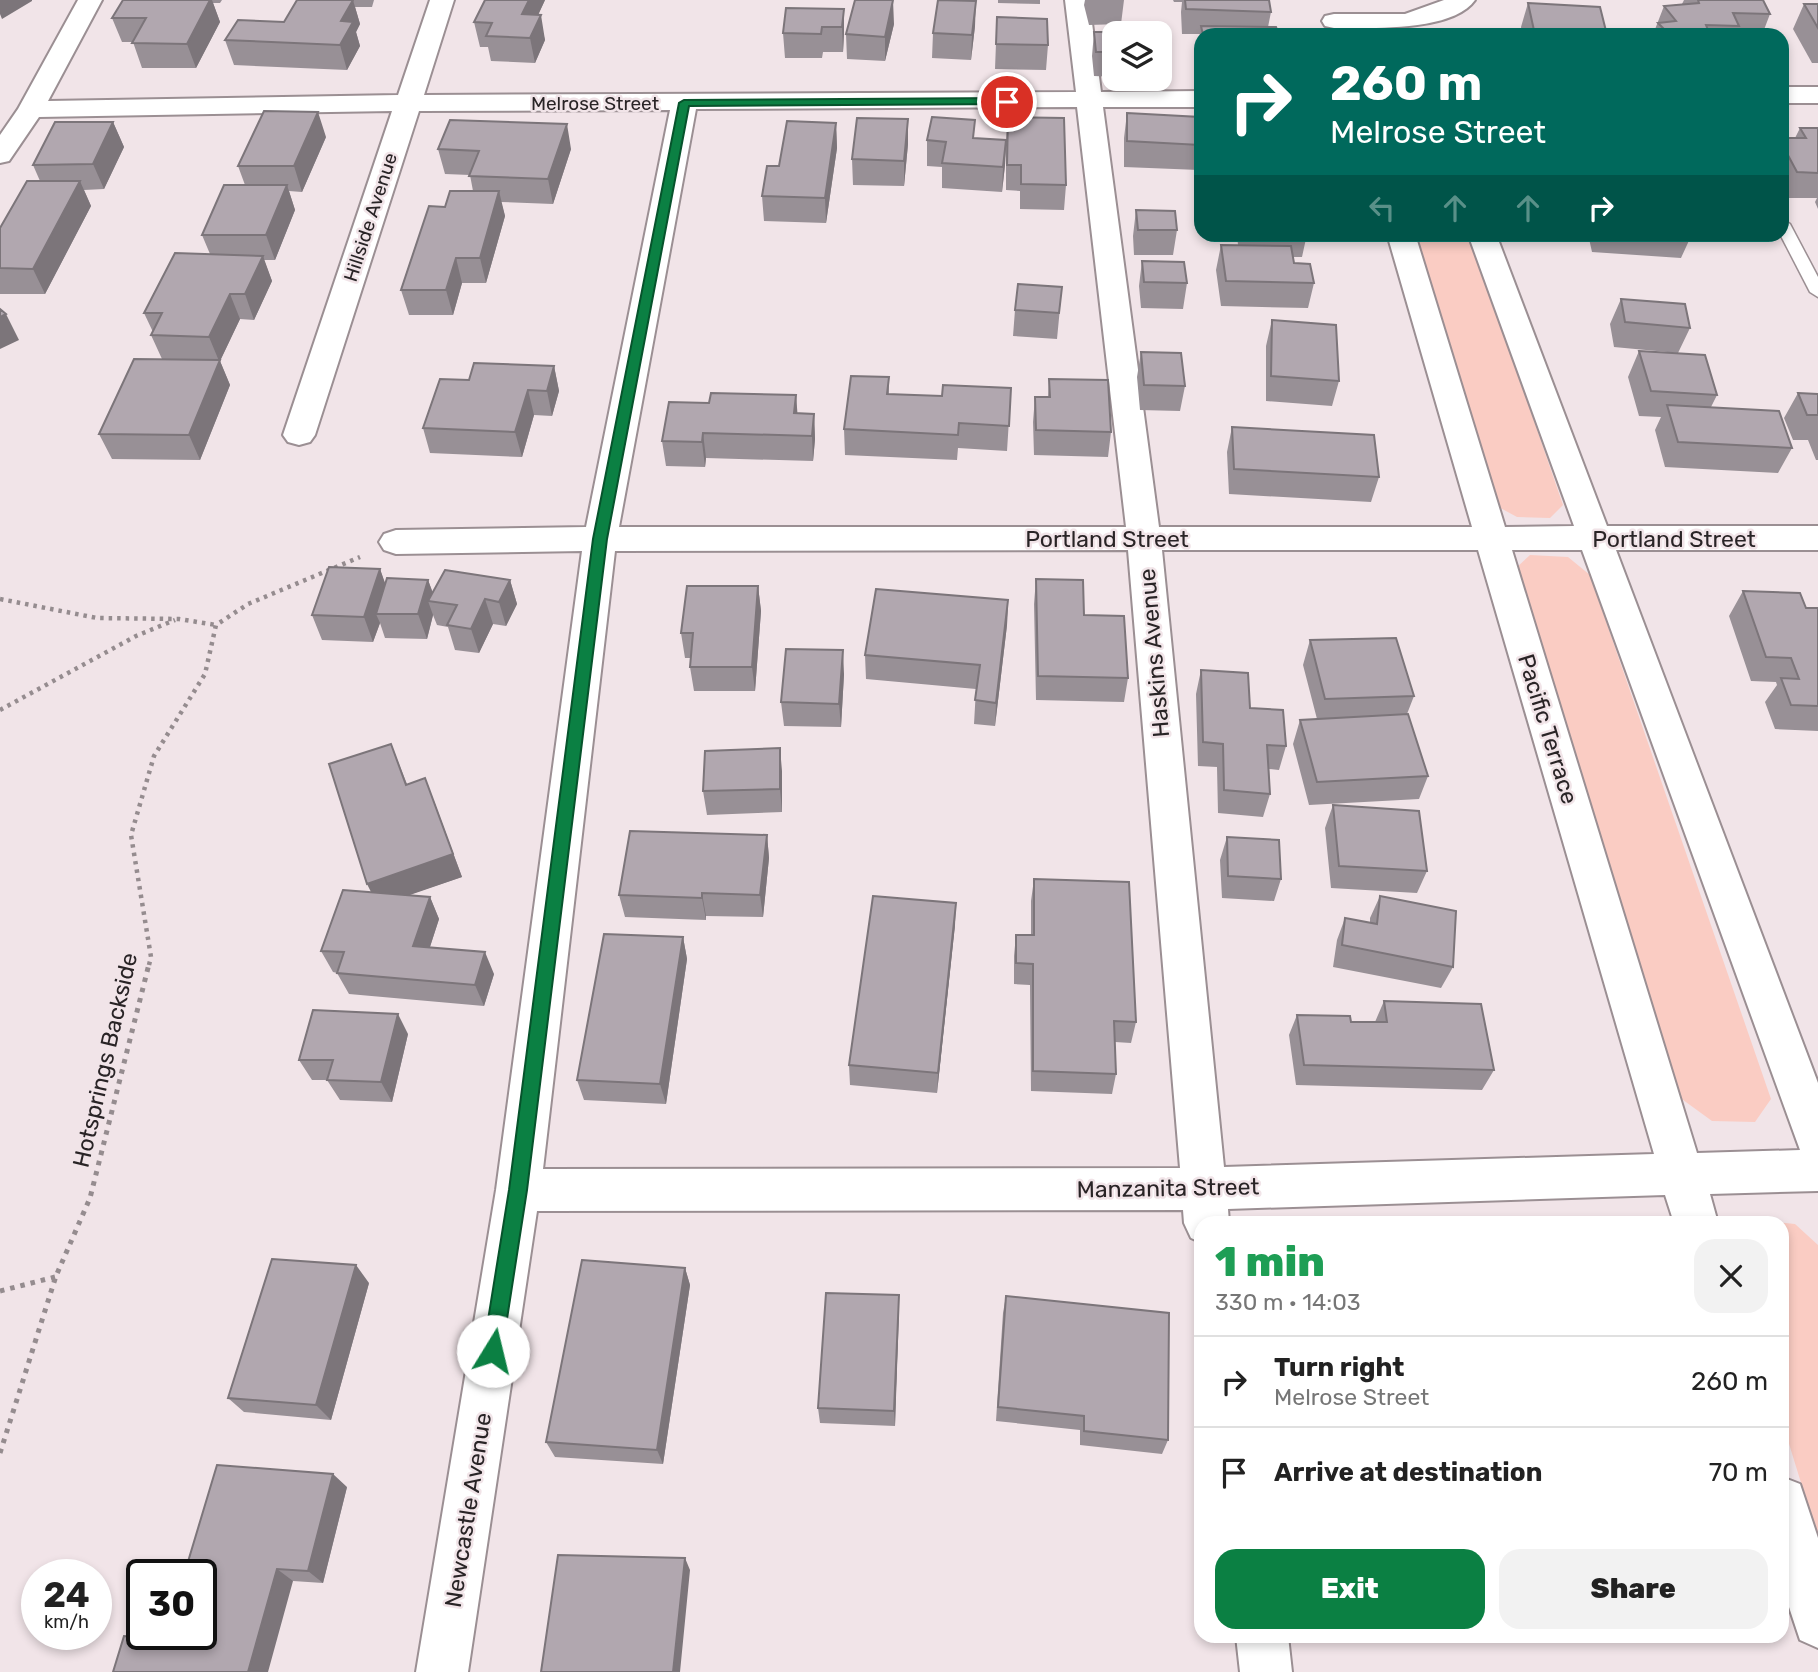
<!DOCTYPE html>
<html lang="en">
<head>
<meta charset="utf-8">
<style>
  :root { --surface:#fff; --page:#f2f2f2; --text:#222; --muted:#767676; --line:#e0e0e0; --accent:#0b8043 }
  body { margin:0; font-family:Rubik,sans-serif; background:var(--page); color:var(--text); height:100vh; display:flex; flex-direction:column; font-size:26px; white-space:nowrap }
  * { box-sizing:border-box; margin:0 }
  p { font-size:23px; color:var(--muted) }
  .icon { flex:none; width:38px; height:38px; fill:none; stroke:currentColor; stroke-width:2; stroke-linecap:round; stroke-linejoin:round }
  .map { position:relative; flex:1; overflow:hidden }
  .drawer { position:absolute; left:1194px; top:1216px; width:595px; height:427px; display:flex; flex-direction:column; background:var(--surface); border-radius:21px; box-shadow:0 4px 10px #0003 }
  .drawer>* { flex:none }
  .guide { position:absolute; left:1194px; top:28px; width:595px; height:214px; border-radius:21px; box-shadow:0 4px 10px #0003; background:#00695c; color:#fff; overflow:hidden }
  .buttons { position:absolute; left:1102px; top:21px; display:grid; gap:14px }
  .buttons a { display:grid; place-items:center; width:70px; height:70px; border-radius:14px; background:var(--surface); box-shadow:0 4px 10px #0003; font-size:35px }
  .speed { position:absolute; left:21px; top:1559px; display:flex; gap:14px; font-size:35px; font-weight:700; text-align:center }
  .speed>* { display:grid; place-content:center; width:91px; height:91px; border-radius:50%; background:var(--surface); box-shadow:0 4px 10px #0003; line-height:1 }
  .speed small { font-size:18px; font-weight:400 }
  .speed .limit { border:4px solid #111; border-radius:10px; background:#fff; color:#111 }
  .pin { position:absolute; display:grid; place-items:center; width:60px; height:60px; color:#fff; margin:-30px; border:4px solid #fff; border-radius:50%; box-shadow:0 2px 7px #0007 }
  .me { position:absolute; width:77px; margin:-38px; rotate:9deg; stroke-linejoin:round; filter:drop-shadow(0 0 5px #0008) }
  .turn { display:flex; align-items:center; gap:24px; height:147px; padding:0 21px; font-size:32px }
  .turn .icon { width:91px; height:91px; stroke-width:2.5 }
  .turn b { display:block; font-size:49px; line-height:60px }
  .lanes { display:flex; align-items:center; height:66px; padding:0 21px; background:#0003; justify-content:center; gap:35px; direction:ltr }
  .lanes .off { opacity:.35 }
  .round { display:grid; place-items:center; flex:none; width:74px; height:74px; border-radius:21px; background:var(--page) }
  .overview { display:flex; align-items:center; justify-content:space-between; height:119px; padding:0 21px }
  h1 { font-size:42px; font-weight:800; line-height:52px; color:#1e9e55 }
  .button { display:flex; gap:14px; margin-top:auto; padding:14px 21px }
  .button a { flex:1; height:80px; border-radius:21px; background:var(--accent); color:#fff; font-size:28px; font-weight:800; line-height:80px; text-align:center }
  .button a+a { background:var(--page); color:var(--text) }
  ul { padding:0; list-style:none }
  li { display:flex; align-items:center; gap:21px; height:91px; padding:0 21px; border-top:2px solid var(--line) }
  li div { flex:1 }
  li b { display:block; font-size:26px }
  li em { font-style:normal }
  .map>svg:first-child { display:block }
</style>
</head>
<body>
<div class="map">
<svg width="1818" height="1672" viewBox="0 0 1818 1672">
  <rect width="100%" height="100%" fill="#f1e4e8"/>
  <path fill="#faccc3" d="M1410,235H1470L1563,505L1550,518L1517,517L1493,504Z
    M1530,555L1568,557L1590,575L1771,1099L1755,1122L1712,1121L1679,1097L1515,569Z
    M1744,1219L1795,1224L1818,1245V1538L1782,1421V1223H1741Z"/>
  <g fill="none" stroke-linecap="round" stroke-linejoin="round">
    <g stroke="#9b8f93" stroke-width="3">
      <path id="lane" d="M1782,219L1790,224L1818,277V297L1810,292L1780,234Z"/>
    </g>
    <g stroke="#9b8f93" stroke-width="4">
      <path id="street" d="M78,0H102L48,101L398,95L430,0H454L424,95L1076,92L1065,0H1089L1101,92L1200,91V107H1103L1159,527H1472L1387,234H1415L1505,527L1574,526L1468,234H1496L1607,526H1818V550H1616L1818,1083V1191L1710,1194L1718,1223H1674L1665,1195L1228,1209L1229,1223H1200V1242L1191,1238L1184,1223L1183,1210L537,1211L468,1672H416L496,1190L582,551L396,554L384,550L379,542L384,534L396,530L586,527L670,110L419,111L315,435L310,442L299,445L288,442L283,435L392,111L39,117L9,161L0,163V135L18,109ZM1077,107L1126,527H619L696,109ZM1128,550L1180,1168L543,1169L615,551ZM1162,550H1478L1654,1154L1224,1167ZM1512,550H1582L1800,1150L1697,1153Z
        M1444,0H1475C1453,32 1369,28 1334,28L1325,26L1322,21L1325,16L1334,14H1405Z
        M1782,87H1818V103H1782Z
        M1782,1477L1800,1484L1818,1538V1648L1800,1640L1782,1586Z
        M1236,1636H1288L1292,1672H1240Z"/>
    </g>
    <path stroke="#958c8f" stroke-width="4.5" stroke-dasharray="3.5 5" stroke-linecap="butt" d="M0,599L97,618L179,619L216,625
      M0,710L136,636L175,620
      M149,965L151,957L131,835L154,756L205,674L216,625L248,604L360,557"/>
    <path stroke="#958c8f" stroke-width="5" stroke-dasharray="4.5 6" stroke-linecap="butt" d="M0,1291L55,1277
      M0,1453L56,1276L90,1198L149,964"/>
    <use href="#lane" fill="#fff" fill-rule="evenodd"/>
    <use href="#street" fill="#fff" fill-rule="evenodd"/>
  </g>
  <path fill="#989096" d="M123,0H222L220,3H213L220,22L196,68H142L133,42H122L112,18Z
    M297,0H374L372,7H355L360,24L356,32L360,46L347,70L234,65L225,40L284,22Z
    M485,0H545L538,15L545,40L535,63L491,61L488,47H480L474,22Z
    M998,0H1040V4L998,3Z
    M1085,0H1124L1121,24L1089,25L1084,5Z
    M1173,0H1269L1271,12L1268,27L1279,35H1200V66L1198,51L1200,34H1182L1181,12L1182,2H1174Z
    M1684,0H1763L1770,14L1762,35H1645V34L1654,32L1664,6L1682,4Z
    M1528,3L1607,35H1522L1521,27Z
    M1804,4H1818V63H1812L1793,29Z
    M844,9V33L843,52H823L822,58H785L783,33Z
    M997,17L1048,45L1046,70L995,69Z
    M894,24L885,61L847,59L846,34Z
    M975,26L971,60L932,58L933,33Z
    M1094,32L1115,33V77L1094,76L1092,56Z
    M1160,58L1166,72L1164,85L1134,84L1133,79H1160Z
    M1127,113L1200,117V179L1199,170L1124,167V138Z
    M1008,117L1066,185L1064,210L1020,209V191L1006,190V143L1005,165L1002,192L942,188V167L927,166V140L975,138L1006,140Z
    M908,119V144L904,186L853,185L852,159Z
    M113,122L124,147L104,189L84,190L91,206L45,294H0V228L40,181L33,165Z
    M836,123L837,148L826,223L764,221L762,196L779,166Z
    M1800,128H1818V209L1815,202L1817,198H1785L1782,190V138H1795Z
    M326,137L302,192L289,191L295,210L275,260H264L272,281L254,320L240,319L220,361L230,385L200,460L112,459L99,434L162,359L151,335L153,332L144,313L210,254L202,235L245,185L238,166Z
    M438,149H571L553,204L501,202L505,216L486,283H462L453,315H409L401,290L445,207L473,191L470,175L445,174Z
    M1136,210L1177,230L1173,255H1134L1133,236Z
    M1237,234H1307L1302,257H1293L1294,263L1314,283L1308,308L1221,306L1216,270L1221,245H1238Z
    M1588,234H1692L1681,258L1592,252Z
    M1142,261L1187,283L1183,309L1141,308L1139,286Z
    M1062,287L1057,339L1013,336L1015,310Z
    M1621,299L1690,328L1678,353L1614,347L1610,324Z
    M1272,320L1339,381L1332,406L1266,401V346Z
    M1639,351L1717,395L1711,407L1792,448L1778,473L1665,467L1655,430L1661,417L1639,416L1628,377Z
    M1141,352L1185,386L1180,411L1140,410L1137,377Z
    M554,366L559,391L552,416L534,415L522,457L430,453L423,428L469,380Z
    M889,377V394L942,396L1011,388L1007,451L958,448L957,460L845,455L844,429Z
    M1049,379L1111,432L1108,457L1034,455L1033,422L1035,397H1048Z
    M1798,393L1818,394V460H1816L1808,440H1793L1784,418Z
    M796,395L797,414H814L815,439L813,461L706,458L705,467L666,466L662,441L709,403Z
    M1232,427L1379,477L1371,502L1229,494L1227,452Z
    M380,569L385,584L428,580L433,593L510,580L517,604L506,626L493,624L479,653L455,650L448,627L437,625L433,615L427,639L385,638L380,623L373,642L322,640L312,615Z
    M1036,579L1084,615L1128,678L1124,702L1036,700L1034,604Z
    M758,586L761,611L755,691H694L690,667L691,658H685L681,633Z
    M1743,591L1806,608H1818V731L1775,729L1765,702L1777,685L1776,682L1751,681L1729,616Z
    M1008,600L1007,625L995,726L974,724L976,689L866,679L865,655Z
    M1310,640L1414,696L1407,714L1428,776L1419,799L1309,805L1293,744L1300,720L1317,719L1303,665Z
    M1201,670L1250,708L1286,746L1279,770L1269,769L1270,794L1263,817L1218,813L1217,767L1198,766L1196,694Z
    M844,674L841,727L784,726L781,702Z
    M391,744L407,784L434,801L462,877L408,895L430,897L439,919L430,947L494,974L484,1006L349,994L337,973L333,972L321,951L371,892Z
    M782,771V812L707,815L703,791Z
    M1333,805L1427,871L1417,893L1331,888L1325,828Z
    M767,835L769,858L763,917L706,916V920L625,917L619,895Z
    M1227,837L1281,879L1274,901L1222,898L1220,860Z
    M1034,879L1136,1022L1131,1043L1115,1042L1116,1074L1112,1094L1031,1091L1030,985L1014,984V956L1016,935H1031V901Z
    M1380,896L1453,967L1441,988L1333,967L1337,940L1345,918L1370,923V918Z
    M955,925L937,1093L850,1085L849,1065Z
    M683,937L687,959L666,1104L584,1100L577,1080Z
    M1384,1001L1494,1070L1482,1090L1296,1085L1289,1035L1297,1015L1351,1022H1375Z
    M408,1034L392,1102L340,1100L327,1080H312L299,1060Z
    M685,1268L690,1285L663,1464L555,1457L546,1442Z
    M369,1283L331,1420L244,1412L228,1398Z
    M899,1295L895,1426L820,1423L818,1408Z
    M1006,1296L1168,1440L1162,1454L1080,1445V1430L996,1421L1003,1313Z
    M347,1487L323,1583L293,1581L164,1639Z"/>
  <path fill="#7c757a" d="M0,0H32V1L2,19L0,14Z
    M210,0H212L220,22L196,68L187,44Z
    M353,0L360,24L356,32L360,46L347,70L340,45L341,21Z
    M529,0H545L527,39L522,14Z
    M893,0L894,24L885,61V37Z
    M976,1L975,26L971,60L972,35Z
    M844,9V33L843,52L842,27Z
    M541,15L545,40L535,63L530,38Z
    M318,112L326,137L302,192L294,166Z
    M908,119V144L904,186V161Z
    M113,122L124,147L104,189L93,164Z
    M836,123L837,148L826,223L825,198Z
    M567,124L571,149L553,204L548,179Z
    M1006,140L1005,165L1002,192L1003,167Z
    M80,181L91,206L45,294L33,269Z
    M287,185L295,210L275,260L266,235Z
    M499,191L505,216L486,283L480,258Z
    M263,256L272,281L254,320L245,294Z
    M456,258L462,283L453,315L446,290Z
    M230,294L240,319L220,361L230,385L200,460L189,435L219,361L209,337Z
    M6,314L19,340L0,349V317Z
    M554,366L559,391L552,416L547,391Z
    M528,390L534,415L522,457L515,432Z
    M796,395L798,420L794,413Z
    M814,414L815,439L813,461L812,436Z
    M703,433L706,458L705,467L702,442Z
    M380,569L389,594L376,614L380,623L373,642L364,617Z
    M428,580L436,602L428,601L433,615L427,639L418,614Z
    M510,580L517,604L506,626L499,602Z
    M758,586L761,611L755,691L752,667Z
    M485,599L493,624L479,653L471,629Z
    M1008,600L1007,625L995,726L996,703Z
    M843,650L844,674L841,727L839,704Z
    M780,748L782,771V812L780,789Z
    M425,778L462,877L378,906L367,884Z
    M767,835L769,858L763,917L760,895Z
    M702,893L706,916V920L702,898Z
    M430,897L439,919L423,968L413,946Z
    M956,903L955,925L937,1093L938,1073Z
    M683,937L687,959L666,1104L660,1084Z
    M485,952L494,974L484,1006L475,985Z
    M398,1014L408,1034L392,1102L381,1082Z
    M356,1265L369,1283L331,1420L316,1405Z
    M685,1268L690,1285L663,1464L657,1450Z
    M899,1295V1312L895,1426L894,1411Z
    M333,1474L347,1487L323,1583L308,1571Z
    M685,1558L690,1570L680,1672H673Z
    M277,1569L293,1581L268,1672H248Z"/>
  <path fill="#b1a7af" stroke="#7c757a" stroke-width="2" d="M123,0H210L187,44L132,43L146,18H112Z
    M297,0H353L341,21L353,22L340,45L225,40L238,20L284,22Z
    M485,0H529L522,14L541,15L530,38L486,36L492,23L474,22Z
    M855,0H893L885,37L846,34Z
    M938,0L976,1L972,35L933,33Z
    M1185,0H1269L1271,12L1186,9Z
    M1698,0H1763L1770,14L1733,13L1739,26L1706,25L1710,35H1646L1645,34L1666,31L1658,23L1676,21L1664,6L1699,3Z
    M1528,3L1600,7L1607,35H1535Z
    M1804,4H1818V28Z
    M786,8L844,9L842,27H822L821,34L783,33Z
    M997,17L1047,19L1048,45L996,44Z
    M1201,26L1276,27L1279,35H1203Z
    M1094,32H1133V33H1115V52H1096Z
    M1160,58H1164L1166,72H1160Z
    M264,111L318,112L294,166H238Z
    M1127,113L1200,117V145L1127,141Z
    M932,117L975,120L973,138L1006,140L1003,167L942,163L946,142L927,140Z
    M1008,117L1064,118L1066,185L1021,184V165H1007Z
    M857,118L908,119L904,161L852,159Z
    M450,120L567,124L548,179L469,176L479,151L438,149Z
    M787,121L836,123L825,198L762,196L767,166H779Z
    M55,122H113L93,164L33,165Z
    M1800,128H1818V173L1797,172L1782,144V138H1806Z
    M27,181H80L33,269L0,268V228Z
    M224,185H287L266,235H202Z
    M450,191H499L480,258H456L446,290H401L429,206L445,207Z
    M1136,210L1175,211L1177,230H1138Z
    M1221,245L1291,246L1294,263L1310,264L1314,283L1226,281Z
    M175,253L263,256L245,294H230L209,337L151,335L162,313H144Z
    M1142,261L1184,262L1187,283L1144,282Z
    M1018,284L1062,287L1059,313L1015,310Z
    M1621,299L1685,304L1690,328L1625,322Z
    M0,309L6,314L0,317Z
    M1272,320L1336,325L1339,381L1271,376Z
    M1639,351L1705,355L1717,395L1651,391Z
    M1141,352L1181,353L1185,386L1144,385Z
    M134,359L220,360L189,435L99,434Z
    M474,363L554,366L547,391L528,390L515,432L423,428L440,379L469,380Z
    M851,376L889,377L887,394L942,396L943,385L1011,388L1009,426L959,423L958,435L844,429Z
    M1049,379L1108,380L1111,432L1036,430L1035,397H1050Z
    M711,393L796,395L794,413L814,414L812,436L703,433L702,442L662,441L669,402L709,403Z
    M1798,393L1818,394V415H1807Z
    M1667,405L1779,411L1792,448L1678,442Z
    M1232,427L1374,435L1379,477L1234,469Z
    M329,567L380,569L364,617L312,615Z
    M445,570L510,580L499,602L485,599L471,629L447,625L457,605L428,601Z
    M387,578L428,580L418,614H376Z
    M1036,579L1083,580L1084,615L1124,616L1128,678L1038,676Z
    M687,586H758L752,667H690L693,633H681Z
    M876,589L1008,600L996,703L975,700L980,665L865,655Z
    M1743,591L1800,593L1806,608H1818V706L1791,705L1781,678L1799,679L1791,658L1766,657Z
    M1396,638L1414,696L1325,699L1310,640Z
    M786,649L843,650L839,704L781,702Z
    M1201,670L1248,673L1250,708L1283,710L1286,746L1267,745L1270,794L1224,790L1223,744L1203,742Z
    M1408,714L1428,776L1317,782L1300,720Z
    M391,744L406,785L425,778L453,854L367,884L329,764Z
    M780,748V789L703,791L705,751Z
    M1333,805L1419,811L1427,871L1339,866Z
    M630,831L767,835L760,895L702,893V898L619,895Z
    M1227,837L1279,840L1281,879L1228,876Z
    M1034,879L1129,882L1136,1022L1114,1021L1116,1074L1033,1071V964L1016,963V935H1034Z
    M343,890L430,897L413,946L485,952L475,985L337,973L344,952L321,951Z
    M873,896L956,903L938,1073L849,1065Z
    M1380,896L1456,911L1453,967L1342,945L1345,918L1377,924Z
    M604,934L683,937L660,1084L577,1080Z
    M1384,1001L1481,1004L1494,1070L1304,1065L1297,1015L1350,1016L1351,1022H1387Z
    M313,1010L398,1014L381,1082L327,1080L333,1060H299Z
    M272,1259L356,1265L316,1405L228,1398Z
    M582,1260L685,1268L657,1450L546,1442Z
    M826,1293L899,1295L894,1411L818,1408Z
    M1006,1296L1169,1313L1168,1440L1084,1431V1416L998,1407Z
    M217,1465L333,1474L308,1571L277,1569L248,1672H113L124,1636L164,1639L165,1634H201V1575H184Z
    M558,1555L685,1558L673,1672H541Z"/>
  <path fill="#0b8043" stroke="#07532c" stroke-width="2" d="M1007,98L1011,99V104L689,106L607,539L527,1190L502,1351L500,1358L493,1361L486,1358L483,1351L509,1190L593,539L679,103L684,100Z"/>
  <g text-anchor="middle" stroke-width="5" stroke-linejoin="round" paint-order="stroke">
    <g font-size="19" fill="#292426" stroke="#f1e4e8">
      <text x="595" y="110">Melrose Street</text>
      <text transform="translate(370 217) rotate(-72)" y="7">Hillside Avenue</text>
    </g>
    <g font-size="23" fill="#292426" stroke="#f1e4e8">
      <text x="1107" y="547">Portland Street</text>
      <text x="1674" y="547">Portland Street</text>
      <text transform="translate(1154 653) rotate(-95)" y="8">Haskins Avenue</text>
      <text transform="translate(1548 729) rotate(73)" y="8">Pacific Terrace</text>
      <text transform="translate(105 1060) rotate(-77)" y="8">Hotsprings Backside</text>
      <text transform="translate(1168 1188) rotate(-1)" y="8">Manzanita Street</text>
      <text transform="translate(468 1510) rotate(-81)" y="8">Newcastle Avenue</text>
    </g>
  </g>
</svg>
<div class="buttons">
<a><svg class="icon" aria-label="layers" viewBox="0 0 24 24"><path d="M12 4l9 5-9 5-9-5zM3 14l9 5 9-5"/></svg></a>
</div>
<div class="speed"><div>24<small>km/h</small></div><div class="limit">30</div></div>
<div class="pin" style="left:1007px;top:102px;background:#d93025"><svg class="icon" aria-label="arrive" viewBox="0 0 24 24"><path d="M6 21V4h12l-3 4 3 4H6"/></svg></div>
<svg class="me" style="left:493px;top:1351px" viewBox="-20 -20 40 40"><circle r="19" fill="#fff"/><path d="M0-13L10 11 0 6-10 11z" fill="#0b8043"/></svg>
<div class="guide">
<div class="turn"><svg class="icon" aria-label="right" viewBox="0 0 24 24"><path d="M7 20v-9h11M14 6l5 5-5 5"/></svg><div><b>260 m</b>Melrose Street</div></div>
<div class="lanes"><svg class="icon off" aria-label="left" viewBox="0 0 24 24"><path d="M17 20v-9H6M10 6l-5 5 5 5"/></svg><svg class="icon off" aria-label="ahead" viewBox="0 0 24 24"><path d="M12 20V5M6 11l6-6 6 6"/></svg><svg class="icon off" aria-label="ahead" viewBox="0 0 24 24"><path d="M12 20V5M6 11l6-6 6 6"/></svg><svg class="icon" aria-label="right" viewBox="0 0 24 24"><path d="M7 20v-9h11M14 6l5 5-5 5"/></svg></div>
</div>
<section class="drawer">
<div class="overview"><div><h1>1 min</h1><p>330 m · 14:03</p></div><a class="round"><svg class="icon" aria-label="close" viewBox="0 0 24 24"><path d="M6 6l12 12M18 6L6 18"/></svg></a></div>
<ul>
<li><svg class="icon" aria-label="right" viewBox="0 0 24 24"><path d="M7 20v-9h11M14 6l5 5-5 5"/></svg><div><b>Turn right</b><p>Melrose Street</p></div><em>260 m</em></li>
<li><svg class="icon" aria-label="arrive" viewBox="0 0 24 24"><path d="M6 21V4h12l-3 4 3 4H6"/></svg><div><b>Arrive at destination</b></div><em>70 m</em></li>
</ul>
<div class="button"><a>Exit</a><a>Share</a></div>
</section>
</div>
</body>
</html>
